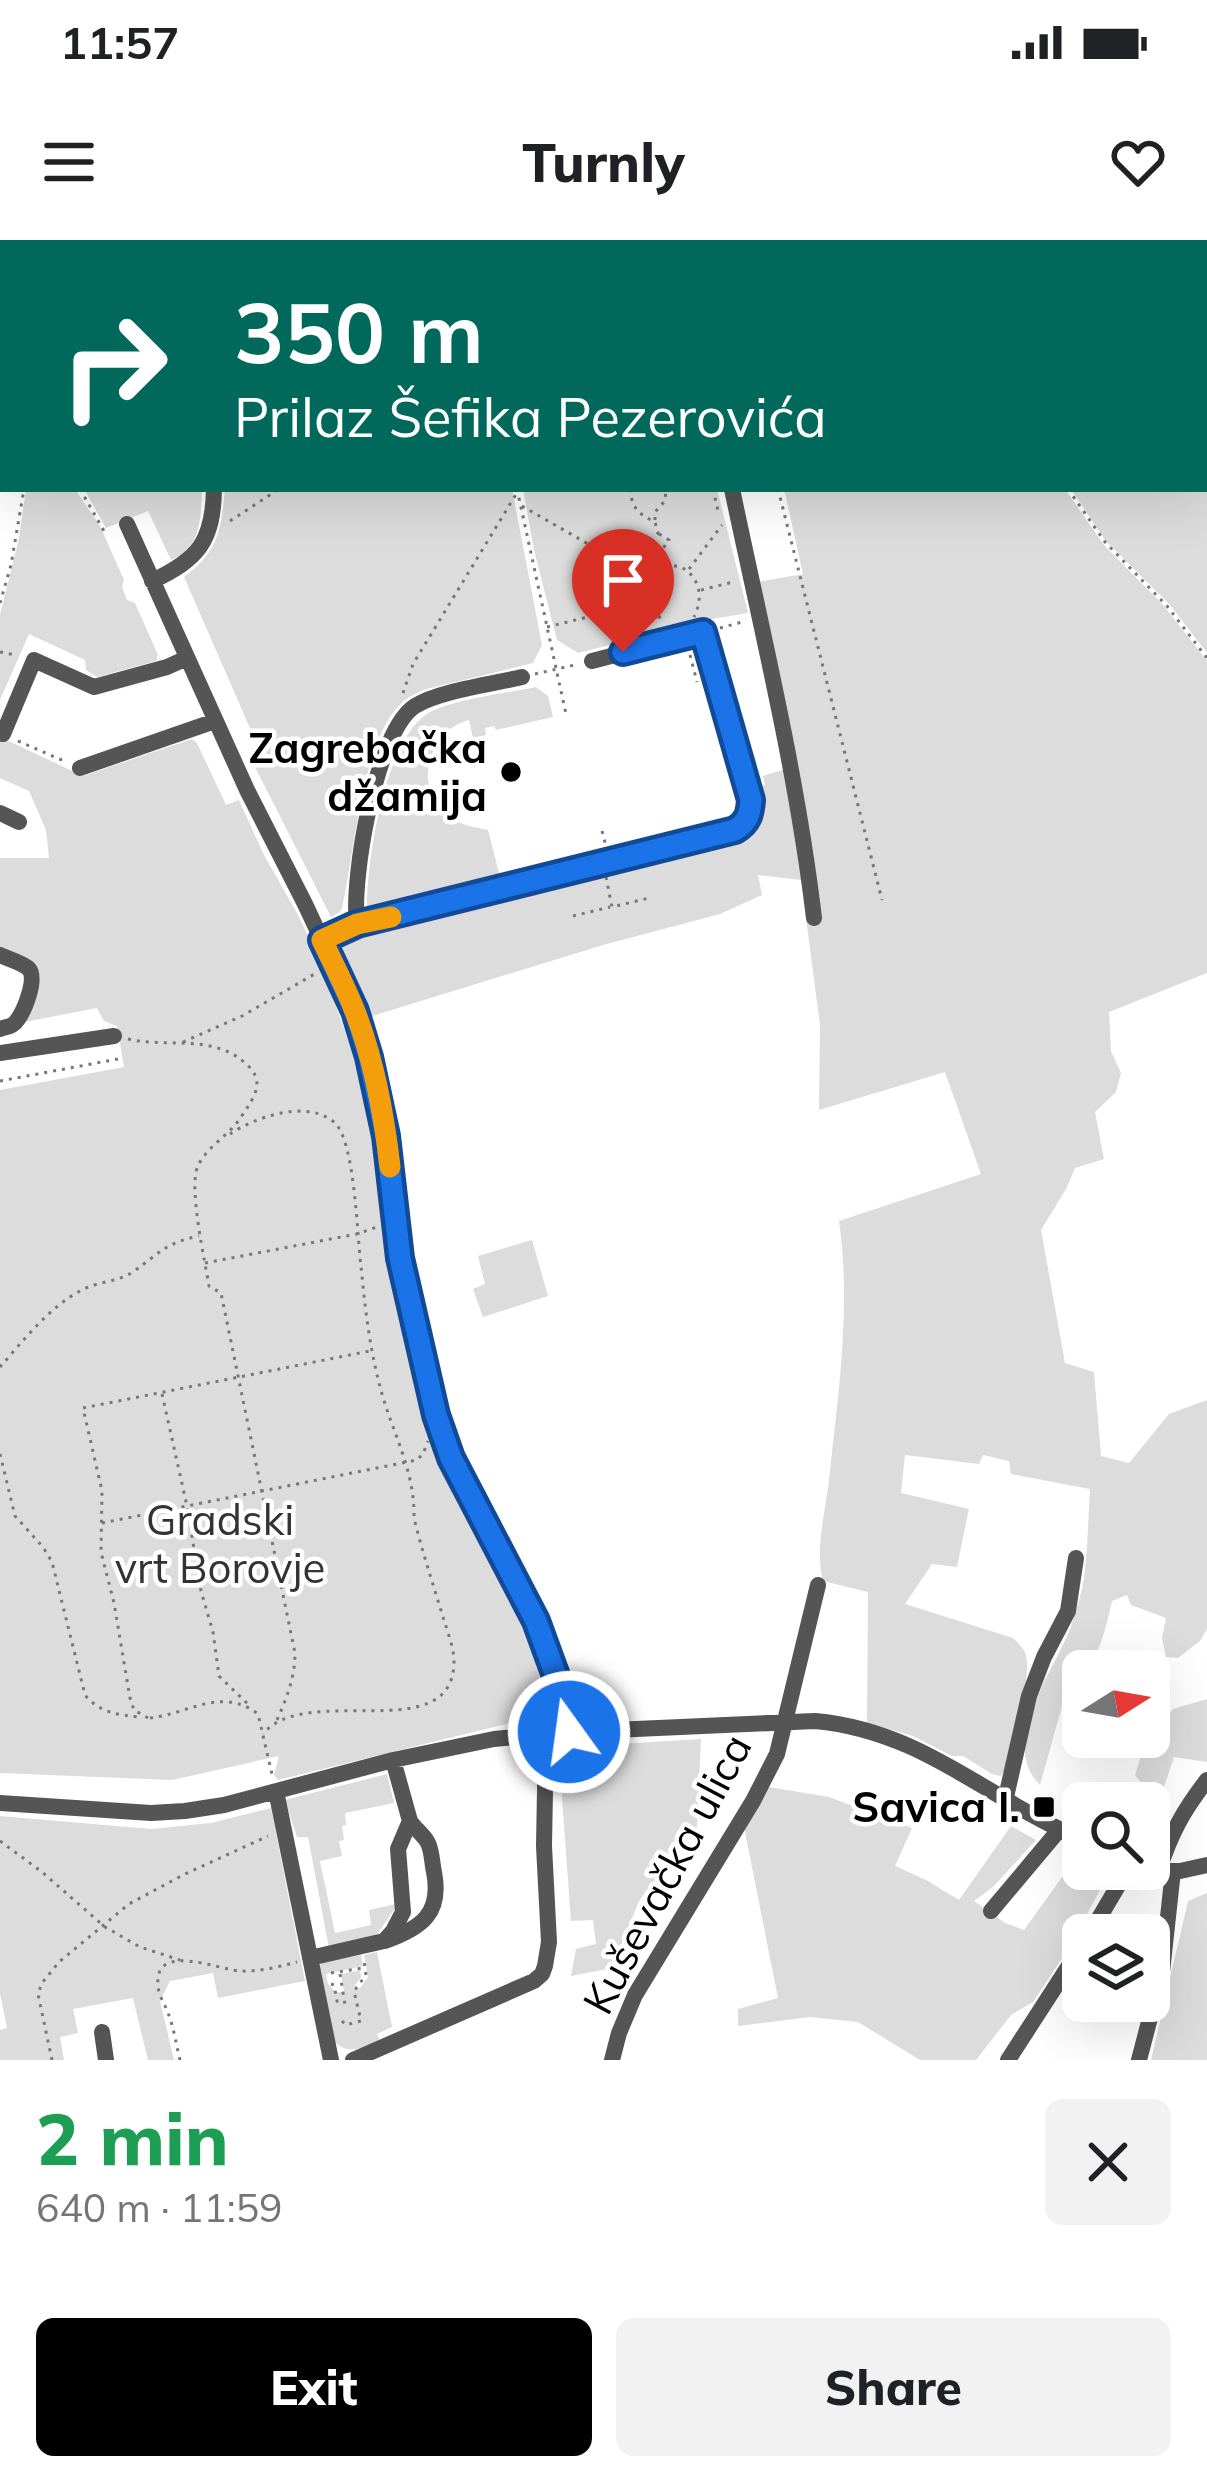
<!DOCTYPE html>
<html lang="en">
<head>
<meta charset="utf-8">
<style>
  :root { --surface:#fff; --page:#f2f2f2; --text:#202124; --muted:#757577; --accent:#000 }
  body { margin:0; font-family:Mulish,sans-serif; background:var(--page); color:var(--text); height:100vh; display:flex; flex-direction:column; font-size:45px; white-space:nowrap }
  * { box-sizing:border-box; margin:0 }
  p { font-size:39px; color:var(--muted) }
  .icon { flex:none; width:66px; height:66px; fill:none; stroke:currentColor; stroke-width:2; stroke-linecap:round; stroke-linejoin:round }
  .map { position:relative; height:1820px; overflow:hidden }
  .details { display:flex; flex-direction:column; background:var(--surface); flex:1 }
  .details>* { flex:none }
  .hud { position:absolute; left:0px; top:0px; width:1209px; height:252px; box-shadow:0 12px 48px #0002; background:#00695c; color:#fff; overflow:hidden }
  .needle { width:78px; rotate:79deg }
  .tools { position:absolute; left:1062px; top:1410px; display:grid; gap:24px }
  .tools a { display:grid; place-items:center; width:108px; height:108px; border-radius:18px; background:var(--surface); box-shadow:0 12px 48px #0002; font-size:60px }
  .pin { position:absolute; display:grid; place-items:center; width:102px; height:102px; color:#fff; margin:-123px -51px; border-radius:50% 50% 50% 0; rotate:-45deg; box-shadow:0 0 12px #0007 }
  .pin .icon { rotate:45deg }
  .me { position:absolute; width:132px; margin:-66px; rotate:346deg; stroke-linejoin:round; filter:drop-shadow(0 0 9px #0008) }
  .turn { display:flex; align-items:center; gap:42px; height:252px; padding:0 36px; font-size:54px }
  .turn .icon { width:156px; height:156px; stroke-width:2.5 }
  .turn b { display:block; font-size:84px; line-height:102px }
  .round { display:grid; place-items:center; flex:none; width:126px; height:126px; border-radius:18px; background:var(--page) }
  .overview { display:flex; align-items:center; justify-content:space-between; height:204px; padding:0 36px }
  h1 { font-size:72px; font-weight:800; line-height:90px; color:#1e9e55 }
  .cta { display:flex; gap:24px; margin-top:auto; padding:24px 36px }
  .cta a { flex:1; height:138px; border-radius:18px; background:var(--accent); color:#fff; font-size:48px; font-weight:800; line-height:138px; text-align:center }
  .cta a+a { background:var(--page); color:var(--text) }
  .status { display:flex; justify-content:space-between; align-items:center; height:84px; padding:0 60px; background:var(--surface); direction:ltr }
  .status svg { height:33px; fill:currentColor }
  header { display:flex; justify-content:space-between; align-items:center; height:156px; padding:0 36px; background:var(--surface); font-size:54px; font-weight:800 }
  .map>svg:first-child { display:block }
</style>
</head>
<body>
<div class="status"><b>11:57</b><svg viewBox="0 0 49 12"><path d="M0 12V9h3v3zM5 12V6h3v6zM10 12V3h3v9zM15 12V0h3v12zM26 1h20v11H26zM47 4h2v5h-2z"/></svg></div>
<header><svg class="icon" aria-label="menu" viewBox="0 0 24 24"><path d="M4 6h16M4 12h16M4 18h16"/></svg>Turnly<svg class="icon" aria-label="heart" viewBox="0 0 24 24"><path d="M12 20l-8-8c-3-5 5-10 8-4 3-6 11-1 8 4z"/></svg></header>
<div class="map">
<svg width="1207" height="1820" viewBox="0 0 1207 1820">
  <rect width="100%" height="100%" fill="#fff"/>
  <path fill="#dcdcdc" d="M1207,135V413L1170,365L1105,300L1071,249H1206Z
    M26,249H75L100,286L124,340L122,347L127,360L135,363L158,415L156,421L97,437L86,430L85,420L29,394L0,460V375L19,298Z
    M84,249H202C201,278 201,308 171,320L148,271L106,288Z
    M225,249H512L542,405L533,423L427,449C415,453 404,459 396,469C362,508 354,615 342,668L340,672L331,677L250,517L260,511L184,337C219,311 221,290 225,249Z
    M523,249H717L748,373L712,379L578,413L557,400L534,310Z
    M784,249H1065L1104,305L1164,366L1207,421V733L1109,772L1111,811L1121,833L1116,852L1095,872L1104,919L1075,928L1066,949L1041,990L1065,1123L1094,1132L1101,1216L1129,1223L1169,1174L1207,1160V1389L1200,1401L1178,1418L1166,1417L1162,1398L1166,1378L1131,1365L1127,1355L1112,1361C1105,1391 1096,1435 1067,1448L1040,1545C998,1502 1053,1433 1070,1389C1075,1375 1080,1358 1083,1344C1088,1313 1088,1280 1090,1249L1011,1234L1009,1221L983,1215L979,1224L905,1215L901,1253L969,1269L957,1327L932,1324L905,1364L1013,1398C1020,1405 1027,1411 1027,1422C1028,1445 1014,1519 1001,1536L992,1534L963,1516H952L913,1496L867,1483L868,1352L823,1341C814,1307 827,1267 830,1231C839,1148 851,1063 839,981L981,934L945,832L819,870L820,785L801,640L758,635L762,655L720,674L603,705L369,777L341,703L350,696L732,599C760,586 768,580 759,548L765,545L763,536L785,529L746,344L803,334Z
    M536,447L548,456L553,477L496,490L494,486L485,488L486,495L473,498L469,480C430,490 413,543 444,572C456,584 472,587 488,590L501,641L373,672L367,666C367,619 385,501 427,474C449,460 508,453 536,447Z
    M0,497L83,536L192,499L197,503L226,565L239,560L263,613L298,675L320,721L353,814L375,909L389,1031L421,1169L457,1261L505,1347L527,1394L545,1455L538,1473L515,1479L514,1482L278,1540L274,1535L279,1516L172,1540L0,1533V850L124,827L117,786L104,781L97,768L25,782C45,731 52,730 0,707V618H49L46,590L29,551L0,538Z
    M532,1000L548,1056L483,1077L473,1049L485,1044L478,1016Z
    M1207,1459V1522L1174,1517L1162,1553L1165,1573L1135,1535L1144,1506L1173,1469Z
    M701,1499L697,1587L639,1661L612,1728L571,1736L576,1709L596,1704L593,1680L571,1681L562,1558L564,1518L572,1509L589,1506Z
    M387,1534L394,1563L345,1573L346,1585L342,1586L344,1600L339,1601L342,1616L320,1621L335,1693L371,1685L369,1670L396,1664L397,1666L373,1700L329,1708L308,1597H297L285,1560Z
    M769,1547L829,1557L912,1588L895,1626L926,1640L959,1660L1011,1586L1036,1600L993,1647L974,1661L1005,1683L1024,1690L1075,1619L1083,1622V1629H1102L1110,1632L1066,1712L1033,1762L1011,1775L976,1820H920L858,1782L810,1777L738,1786V1769L778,1758L744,1587Z
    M271,1568L305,1741L218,1758L213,1733L170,1741L160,1761L174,1820H148L133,1758L73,1769L78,1793L60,1797L64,1820H0V1790L7,1788L0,1754V1576L151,1589L211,1583Z
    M1207,1653V1820H1151L1188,1661Z
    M377,1712L392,1787L377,1794L380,1801C362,1808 350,1815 334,1802L319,1726L322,1723L361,1715L363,1726L326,1734L328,1744L336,1753L344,1751L341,1734L360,1730L361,1737L353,1748H360L368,1737L364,1715Z"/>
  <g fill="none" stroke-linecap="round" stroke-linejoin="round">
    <path stroke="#777" stroke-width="3" stroke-dasharray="3 6" stroke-linecap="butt" d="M19,0V3
      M919,0L920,3
      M992,0L993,3
      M163,3L174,0
      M926,3L931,0
      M1206,133L1207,132
      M80,249L104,291
      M517,249L566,474
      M631,249C630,267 640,275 655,282L658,293L651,304L661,311L665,326C645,344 645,364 664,382
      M713,249L718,271
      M778,249L882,660
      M1068,249L1105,302L1167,366L1207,418
      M522,266L649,339
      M655,280V272L665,261L666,249
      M230,281L279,249
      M659,294L669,300L661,311
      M665,326H679C700,336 704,357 694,377
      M689,329L722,285
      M701,350L733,342
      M0,363L11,325L24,249
      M547,387L649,362
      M720,388L746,381
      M0,412L16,415
      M690,415L697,442
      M535,434L579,424
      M403,453L413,424L518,251
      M18,501L64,521
      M602,591L606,606
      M606,637L612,667L649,658
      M573,676L610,667
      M128,799C167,808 211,794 244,822C267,841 255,856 241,877C230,895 206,907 198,926C188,946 205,1021 209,1046L221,1053L295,1413C295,1438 286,1460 276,1482
      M183,802L242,776L318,732
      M0,841L118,819V815
      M230,894C256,877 306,859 334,882C355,899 357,996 361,1026C365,1068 370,1112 382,1154C394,1196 415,1232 414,1278C422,1311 433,1344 443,1377C447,1391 454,1407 454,1422C453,1509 306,1441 263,1494
      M205,1023L357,994L377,987
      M0,1127C23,1101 50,1066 82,1050C98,1041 120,1042 134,1031C160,1013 165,1003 199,996
      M162,1154L187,1266L201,1351L213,1392L219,1436L251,1467
      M0,1214L15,1276L43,1307L52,1322L85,1455C100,1473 118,1475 140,1477
      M102,1283L417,1220L423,1214L428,1201
      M148,1478L134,1470L130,1458L114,1363L101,1312L102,1251L83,1168L370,1111
      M150,1478C188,1474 222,1446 258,1474L272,1534
      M0,1601L42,1632L105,1687L140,1707L180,1720
      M331,1733L363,1728
      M340,1734L345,1765
      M331,1744L334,1745L338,1766
      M342,1781L346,1785L361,1781L354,1751L366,1735L364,1720
      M52,1820L38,1754L42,1743L59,1722L129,1664L183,1635L268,1596
      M180,1820C176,1804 174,1788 168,1773C165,1764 158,1755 158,1745C154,1702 218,1729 239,1731C258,1732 278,1727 297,1722"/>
    <path stroke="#555" stroke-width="16" d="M483,0L484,3
      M657,0L658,3
      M818,0L819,3
      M0,49L3,90
      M0,208L3,163
      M732,249C762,392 797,534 814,678
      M127,284L247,550L305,664L355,771L369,817L382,872L400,1018L436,1175L451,1218L536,1381L556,1436L569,1492
      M152,341C199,319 213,301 214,249
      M3,494L34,420L94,447L167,427L187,418
      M80,528L215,481
      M0,573L19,582
      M357,684L735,591C747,582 750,574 751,559L703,392L592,421
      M322,701L357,684C351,639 376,491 415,466C439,451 493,444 522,437
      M0,715C8,719 23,723 29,729C37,739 25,769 18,779C13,787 8,786 0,789
      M0,813L114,796
      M276,1551L331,1820
      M1006,1557L1029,1456L1044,1417L1068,1371L1076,1318
      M0,1563L151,1573L185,1571L224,1565L393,1520L494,1499L569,1492L815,1481C924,1491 988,1560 1083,1600
      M1159,1630C1171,1593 1183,1571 1207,1540
      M1162,1631H1180L1207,1625
      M991,1671L1059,1590
      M1089,1695L1128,1629
      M385,1701C422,1688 442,1673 434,1632C432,1623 432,1611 428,1603C424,1595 415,1589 410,1581
      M310,1718L384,1701L393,1691L403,1672L398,1609L410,1581L393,1520
      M102,1792L106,1820
      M353,1820L534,1741L542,1734L545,1726L549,1702L544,1606L546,1494
      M612,1820L619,1793L635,1755L753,1561L777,1514L818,1345
      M1008,1820L1083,1704
      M1139,1820L1162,1732L1173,1631"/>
  </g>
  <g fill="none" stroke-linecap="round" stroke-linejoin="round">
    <g stroke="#114b97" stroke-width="30">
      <path id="route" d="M569,1492L556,1436L536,1381L451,1218L436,1175L400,1018L386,896L369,817L355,771L322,700L357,684L735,590C748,582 750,574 751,560L703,392L623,412"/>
    </g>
    <use href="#route" stroke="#1a73e8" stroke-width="21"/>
    <path stroke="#f59e0b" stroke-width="21" d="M390,927C384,874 374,819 354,769C345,746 333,723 322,700L357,684L391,677"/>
  </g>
  <g fill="#000" stroke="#fff" stroke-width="4.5">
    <circle cx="511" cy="532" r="12"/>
    <rect x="1032" y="1555" width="24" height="24" rx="6"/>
  </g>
  <g text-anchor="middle" stroke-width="9" stroke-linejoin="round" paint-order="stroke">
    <g font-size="42" font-weight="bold" fill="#000" stroke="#fff" text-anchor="end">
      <text x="487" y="523">Zagrebačka<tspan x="487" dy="48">džamija</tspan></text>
      <text x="1020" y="1582">Savica I.</text>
    </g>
    <g font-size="42" fill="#333" stroke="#fff">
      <text x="220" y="1295">Gradski<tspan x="220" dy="48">vrt Borovje</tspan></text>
    </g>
    <g font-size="42" fill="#000" stroke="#fff">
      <text transform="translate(667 1634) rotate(-62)" y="15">Kuševačka ulica</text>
    </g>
  </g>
</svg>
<div class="tools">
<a><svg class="needle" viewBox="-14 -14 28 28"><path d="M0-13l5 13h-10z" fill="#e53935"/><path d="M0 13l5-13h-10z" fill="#757577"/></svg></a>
<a><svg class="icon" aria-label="search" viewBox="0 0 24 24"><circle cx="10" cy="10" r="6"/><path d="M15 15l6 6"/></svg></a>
<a><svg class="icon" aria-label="layers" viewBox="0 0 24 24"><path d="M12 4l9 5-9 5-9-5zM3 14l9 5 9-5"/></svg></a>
</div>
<div class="pin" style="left:623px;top:412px;background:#d93025"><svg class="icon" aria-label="arrive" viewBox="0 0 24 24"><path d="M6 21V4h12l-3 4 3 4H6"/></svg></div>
<svg class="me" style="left:569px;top:1492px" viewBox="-20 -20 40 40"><circle r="17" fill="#1a73e8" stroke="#fff" stroke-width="3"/><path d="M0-11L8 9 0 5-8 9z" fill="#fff"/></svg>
<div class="hud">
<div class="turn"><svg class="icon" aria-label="right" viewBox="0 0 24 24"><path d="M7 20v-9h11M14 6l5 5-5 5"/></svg><div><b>350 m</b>Prilaz Šefika Pezerovića</div></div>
</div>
</div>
<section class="details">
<div class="overview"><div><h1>2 min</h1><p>640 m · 11:59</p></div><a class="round"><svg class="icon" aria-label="close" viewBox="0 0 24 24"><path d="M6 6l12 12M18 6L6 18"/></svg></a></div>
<div class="cta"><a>Exit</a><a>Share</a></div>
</section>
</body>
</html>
